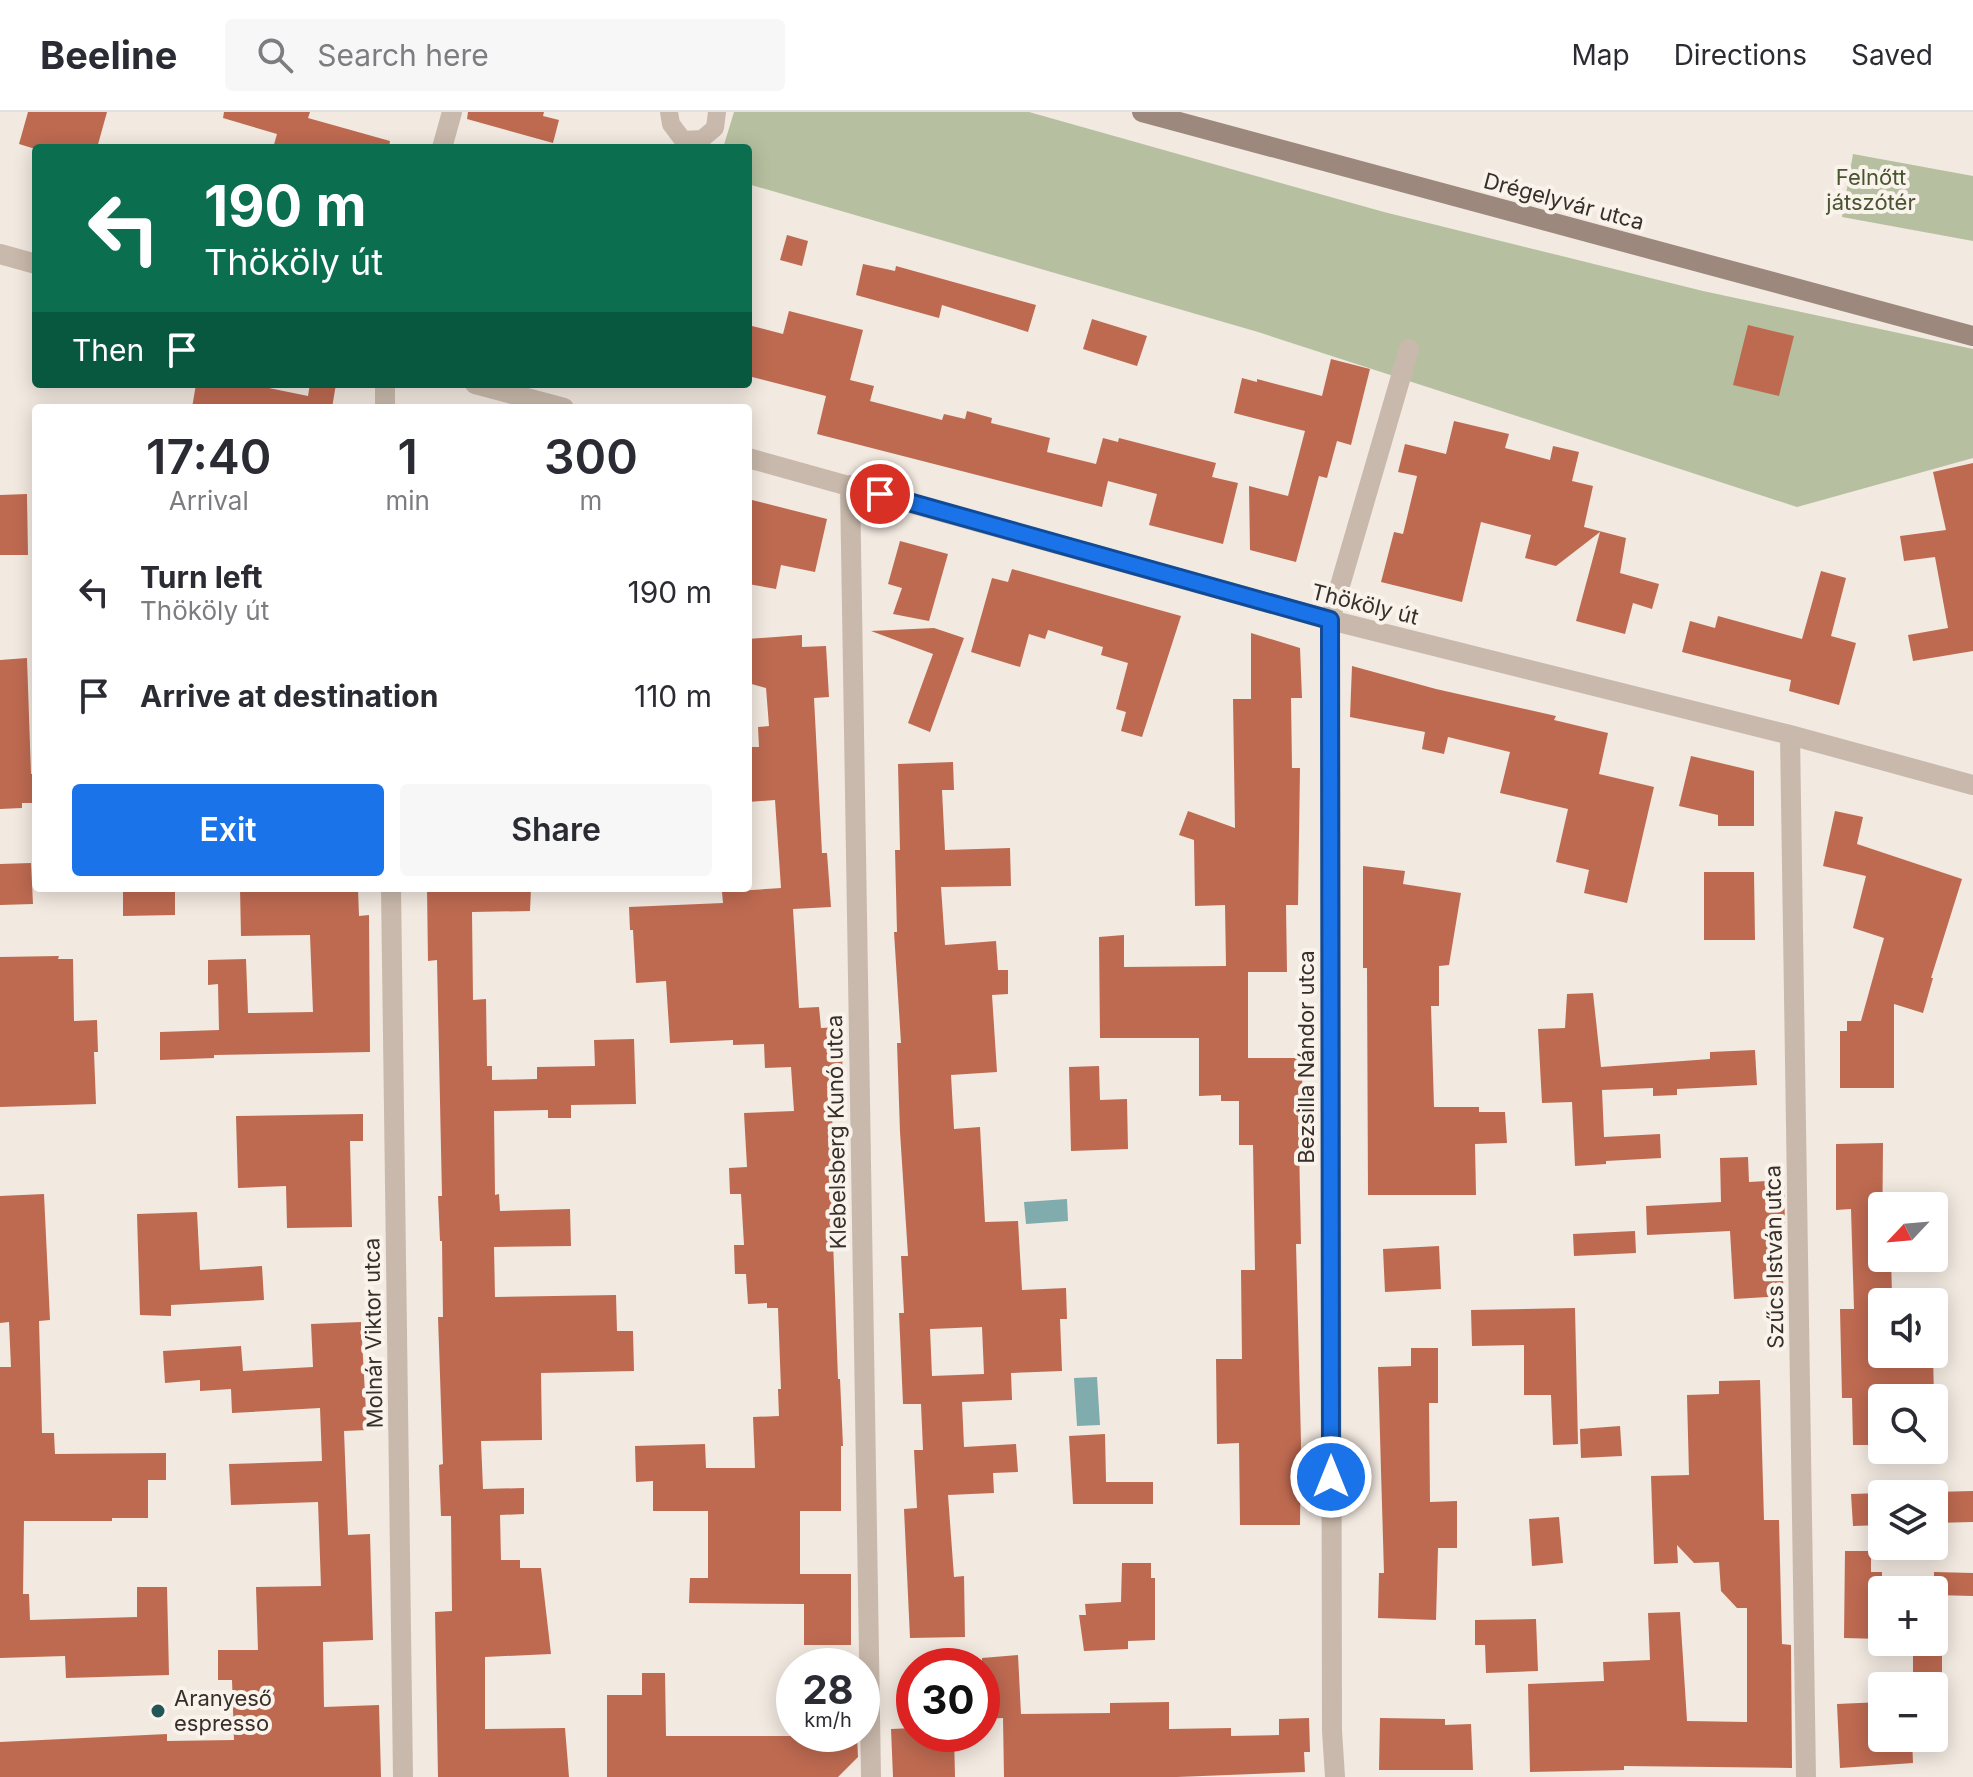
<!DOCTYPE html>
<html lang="en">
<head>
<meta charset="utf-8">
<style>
  :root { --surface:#fff; --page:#f7f7f7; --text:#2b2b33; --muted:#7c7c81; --line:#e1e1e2; --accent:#1a73e8 }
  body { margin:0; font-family:Inter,sans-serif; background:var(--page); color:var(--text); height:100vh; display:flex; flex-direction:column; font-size:30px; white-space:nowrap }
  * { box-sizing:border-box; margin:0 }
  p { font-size:26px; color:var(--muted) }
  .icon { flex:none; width:44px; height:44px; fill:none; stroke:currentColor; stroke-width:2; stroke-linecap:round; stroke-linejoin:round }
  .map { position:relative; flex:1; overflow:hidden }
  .details { position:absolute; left:32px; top:292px; width:720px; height:488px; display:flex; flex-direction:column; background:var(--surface); border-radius:8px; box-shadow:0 4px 20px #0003 }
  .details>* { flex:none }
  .hud { position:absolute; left:32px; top:32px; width:720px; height:244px; border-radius:8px; box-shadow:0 4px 20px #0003; background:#0b6e4f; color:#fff; overflow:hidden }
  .needle { width:52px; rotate:244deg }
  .fabs { position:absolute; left:1868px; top:1080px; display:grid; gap:16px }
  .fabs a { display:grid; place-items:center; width:80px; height:80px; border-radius:8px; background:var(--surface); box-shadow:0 4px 20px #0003; font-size:40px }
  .speed { position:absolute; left:776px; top:1536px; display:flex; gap:16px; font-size:40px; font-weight:700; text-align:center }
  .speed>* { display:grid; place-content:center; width:104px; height:104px; border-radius:50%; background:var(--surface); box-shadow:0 4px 20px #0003; line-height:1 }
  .speed small { font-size:20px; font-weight:400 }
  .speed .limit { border:12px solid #d22; background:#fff; color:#111 }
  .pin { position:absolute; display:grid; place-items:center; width:68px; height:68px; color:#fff; margin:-34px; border:4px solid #fff; border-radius:50%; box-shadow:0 2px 8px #0007 }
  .me { position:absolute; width:88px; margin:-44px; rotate:0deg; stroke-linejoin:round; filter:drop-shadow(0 0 6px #0008) }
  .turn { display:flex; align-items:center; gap:28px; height:168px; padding:0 40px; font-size:36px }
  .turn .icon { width:104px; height:104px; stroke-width:2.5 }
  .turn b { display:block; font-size:56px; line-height:68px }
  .then { display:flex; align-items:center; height:76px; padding:0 40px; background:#0003; gap:16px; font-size:30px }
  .eta { display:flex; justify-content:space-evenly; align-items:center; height:136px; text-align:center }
  .eta b { font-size:48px; font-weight:600; line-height:56px }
  .button { display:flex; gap:16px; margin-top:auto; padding:16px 40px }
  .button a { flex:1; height:92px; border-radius:8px; background:var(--accent); color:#fff; font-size:32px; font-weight:600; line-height:92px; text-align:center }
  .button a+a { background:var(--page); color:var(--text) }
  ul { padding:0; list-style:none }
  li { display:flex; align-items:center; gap:24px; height:104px; padding:0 40px }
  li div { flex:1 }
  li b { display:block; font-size:30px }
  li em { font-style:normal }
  header { display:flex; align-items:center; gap:48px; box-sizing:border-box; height:112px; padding:0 40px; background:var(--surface); border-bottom:2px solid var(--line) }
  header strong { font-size:38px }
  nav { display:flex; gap:44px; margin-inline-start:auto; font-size:28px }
  .search { width:560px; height:72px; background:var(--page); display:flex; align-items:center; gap:20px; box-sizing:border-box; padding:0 28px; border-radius:8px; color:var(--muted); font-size:30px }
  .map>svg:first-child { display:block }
</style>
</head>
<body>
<header>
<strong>Beeline</strong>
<div class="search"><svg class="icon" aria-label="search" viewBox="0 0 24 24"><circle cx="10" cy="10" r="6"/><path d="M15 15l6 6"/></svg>Search here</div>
<nav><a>Map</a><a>Directions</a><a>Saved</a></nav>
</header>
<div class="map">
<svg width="1973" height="1665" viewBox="0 0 1973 1665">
  <rect width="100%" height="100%" fill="#f2e9e0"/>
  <path fill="#b6c0a0" d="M734,0H1029L1384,100L1703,179L1973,237V346L1797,395L1258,220L748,72V36H723Z
    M1853,42L1973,64V129L1842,105Z"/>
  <path fill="#80acad" d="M1067,1087L1068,1109L1026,1112L1024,1090Z
    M1097,1265L1100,1313L1077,1314L1074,1266Z"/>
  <path fill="#be6a51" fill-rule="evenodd" d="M28,0H107L97,36H32L19,32Z
    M224,0H310L308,6L390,29L389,36H273L277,22L223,6Z
    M468,0H544L543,4L559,8L553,31L467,7Z
    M787,123L808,129L802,154L780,148Z
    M863,152L895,159L896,154L1036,193L1028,220L942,193L939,206L856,183Z
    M789,199L863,218L850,268L874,274L870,289L942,308L944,302L965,307L967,299L992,306L991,311L1050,326L1047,340L1096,352L1103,326L1118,330L1119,326L1216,351L1212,365L1238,371L1223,432L1149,413L1157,382L1108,369L1102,395L817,322L826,284L748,264V213L783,222Z
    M1092,207L1147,224L1137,254L1083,237Z
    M1748,213L1794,224L1779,284L1733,273Z
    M1331,247L1370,257L1351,333L1337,329L1327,366L1319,364L1296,450L1250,438L1249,374L1288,384L1305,319L1234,301L1242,266L1257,270V267L1322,284Z
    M196,272H249L308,284L310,272H336L332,296H192Z
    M1454,309L1509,322L1505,336L1550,348L1553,334L1579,340L1572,369L1593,374L1584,415L1626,426L1620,461L1659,472L1652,497L1633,491L1625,522L1576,509L1600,420L1556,454L1525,446L1531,423L1481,410L1462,490L1381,470L1394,420L1403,422L1417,364L1398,360L1405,332L1446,342Z
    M1973,351V539L1913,549L1908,523L1948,516L1935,445L1904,449L1900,424L1946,418L1933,360Z
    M27,382L28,443H0V383Z
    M748,387L827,407L815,460L781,453L776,477L748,472Z
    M900,429L948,442L929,509L893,502L902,476L888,472Z
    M1012,457L1181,504L1142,625L1121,619L1126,600L1116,597L1128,551L1101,543L1103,535L1048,518L1045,527L1029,522L1020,555L971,540L992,466L1008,470Z
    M1821,459L1846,466L1831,524L1856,531L1839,593L1789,579L1791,568L1682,540L1690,509L1715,516L1718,504L1802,527Z
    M934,516L964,526L930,620L908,611L933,542L871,519Z
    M1251,521L1300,536L1302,586H1291L1292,656H1300L1298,793H1286L1287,860H1248V946H1302L1303,1032H1299L1301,1132H1296L1301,1330L1300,1413H1240L1239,1331L1217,1332L1216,1247H1242L1241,1158H1255L1253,1033H1239V989H1221V983L1199,984V926H1100L1099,825L1124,823V855L1226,854L1225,793L1195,794L1194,728L1179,723L1188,699L1235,716L1233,587H1251Z
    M802,523V535L826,534L829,585L814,586L822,741H827L831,795L793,797L799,896L819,895L821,916L841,915L843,968L830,969L833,1022H830L835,1128H833L838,1267H840L843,1334H841V1399H800V1462H851V1533H804V1492L689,1491L690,1466H708V1399H653V1369L636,1370L635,1334L705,1332L706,1356H755L753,1305L779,1304L778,1277H781L778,1196H767V1191L748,1192L746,1162H735L734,1133H744L741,1082H730L729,1056L747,1055L744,1001L794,999L791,955L765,956L764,932L733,933V928L670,931L666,869L636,871L633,818H630L629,795L723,791L722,780L781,776L775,688L748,690V635H759L758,615L769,614L766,576L748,571V527Z
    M27,546L31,662H36V691H22V696L0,697V548Z
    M1352,554L1436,577L1556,604L1554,608L1608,621L1599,662L1654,675L1627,791L1584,781L1589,758L1556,750L1568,697L1500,681L1510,640L1448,625L1444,642L1422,637L1425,620L1350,605Z
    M1691,644L1754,659V714H1718V703L1679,694Z
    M953,650L954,678H942L945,738L1010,736L1011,774L941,775L945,833L996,829L998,858H1008V882L992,883L997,960L951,963L954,1017L980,1015L985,1110L1018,1109L1022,1178L1066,1176L1067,1207H1060L1062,1259L1011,1261L1012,1288L962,1290L964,1335L1016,1332L1018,1360L993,1361L994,1381L948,1383L954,1465L964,1464L965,1525L910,1526L904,1397L917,1396L914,1338H923L921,1292H903L899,1201H904L901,1144H908L900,1020L897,931H901L894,820H897L895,738H900L898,652ZM982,1215L984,1262L932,1264L930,1217Z
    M1835,699L1863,705L1857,732L1962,767L1931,866H1933L1923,901L1894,892V976H1840V919H1847V909H1861L1884,826L1853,816L1866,764L1823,754Z
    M31,751L33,792L0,793V752Z
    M1363,754L1405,759L1403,772L1461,781L1449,853L1439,854V894H1431L1434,995H1479V1000H1505L1507,1031L1475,1032L1476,1083H1368L1367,856H1363Z
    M1704,760H1754L1755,828H1704Z
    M123,776L175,778V803L123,804Z
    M240,776H358L359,804L369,803L370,940L214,943V946L160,948V920L219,918L218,872L208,873V848L246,847L248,901L313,900L310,823L241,824Z
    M427,776H531L530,799L472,800L473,888L486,887L487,954H492V968L537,967V955L595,954L594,928L634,927L636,992L571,993V1006H548V998L494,999L495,1083L499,1082L500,1099L570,1097L571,1134L494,1135L495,1185L616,1183L617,1219H633L634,1259L541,1261L542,1328L481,1329L483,1377L524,1376V1402L500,1403L501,1448H520V1456H541L551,1542L485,1545V1617L565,1616L569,1665H438L435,1500L452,1499L451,1404H441L439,1353L443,1352L438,1205H443L442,1129H440L438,1084H442L437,848L428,849Z
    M59,844L58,847H73L74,909L97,908L98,940H94L96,992L0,995V845Z
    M1593,881L1601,955L1710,947V940L1755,938L1757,973L1677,977V983L1653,984V976L1602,978L1604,1025L1660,1022L1661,1046L1606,1049V1052L1575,1054L1572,990L1542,991L1538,917L1565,916L1567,882Z
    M1099,954L1100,988L1127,987L1128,1037L1071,1039L1069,955Z
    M363,1002V1029H350L352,1115L287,1116L286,1074L238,1076L236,1004Z
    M1883,1031L1882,1146H1891L1892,1183H1882V1242H1933L1934,1286H1882V1333H1853L1852,1286H1842L1840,1197H1854L1851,1097L1836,1098V1032Z
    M1748,1045L1749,1070L1784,1068L1785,1116H1780L1784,1184L1734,1187L1730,1119L1647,1123L1646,1094L1721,1090L1720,1046Z
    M44,1082L50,1208L39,1209L42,1321H54L55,1342L166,1341V1368H148V1406H112V1409H24L23,1482H29L30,1508L137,1505V1475H167L169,1563L66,1566L65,1544L0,1546V1255H11L9,1210L0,1211V1084Z
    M197,1100L200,1158L262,1154L264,1188L171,1193V1204L140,1203L137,1102Z
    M1635,1119L1636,1141L1574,1144L1573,1122Z
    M1439,1134L1441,1177L1385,1180L1383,1137Z
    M1575,1196L1578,1332L1553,1333L1551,1283H1524V1233L1472,1234L1471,1198Z
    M361,1210L367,1318L344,1319L348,1423L370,1422L373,1528L323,1530L324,1595L379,1593L381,1665H0V1630L167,1622V1629L234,1628L232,1568H218V1538H258L256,1475L321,1474L318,1390L231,1393L229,1352L322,1349L320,1296L232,1301L231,1277L200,1279V1268L165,1271L163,1239L241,1234L243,1259L313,1255L311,1212Z
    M1411,1236H1438V1291H1429L1430,1390L1457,1389V1436H1438L1436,1508L1378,1506L1379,1461H1384L1378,1255L1411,1254Z
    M1760,1268L1764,1408H1779L1782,1532L1791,1533L1792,1656L1624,1654V1658L1530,1660L1528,1572L1604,1569L1603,1550L1650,1548L1648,1501L1680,1500L1687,1609L1747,1610V1496H1737L1721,1479L1719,1450L1694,1451L1677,1433L1678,1451L1654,1452L1651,1364L1689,1363L1687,1283L1719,1282V1269Z
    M1620,1314L1622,1344L1581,1346L1580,1317Z
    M1105,1322L1106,1370H1153V1392H1073L1069,1324Z
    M1973,1379V1410L1934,1411V1380Z
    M1882,1381V1413L1853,1414L1851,1382Z
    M1559,1405L1563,1451L1532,1454L1529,1407Z
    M1845,1439H1871V1460H1882V1527L1844,1526Z
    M1122,1451H1151V1466H1155V1528L1128,1529V1537L1084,1539L1079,1503H1086L1085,1492L1121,1490Z
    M1934,1460L1973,1461V1484L1934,1483Z
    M1536,1507L1538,1559L1486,1561L1485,1533H1475V1508Z
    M1913,1540L1942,1541V1574H1913Z
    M1018,1543L1021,1602L1110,1601V1591L1169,1590V1617L1231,1616V1624L1279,1623V1607L1309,1606L1310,1640H1304L1305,1660L1177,1665H1004L1003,1606L982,1607V1546Z
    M642,1561H665L666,1624H857L858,1645L838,1665H607V1583H642Z
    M1882,1590V1626H1912L1913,1651L1840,1656L1837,1592Z
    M1380,1606L1445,1607V1613L1471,1612L1473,1658H1379Z
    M914,1616V1622H954L955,1665H893L891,1617Z"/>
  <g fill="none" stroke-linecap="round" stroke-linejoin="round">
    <path stroke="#c9b9ac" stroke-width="18" d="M669,0L671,12L683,28L702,27L715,16L717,0"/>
    <path stroke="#c9b9ac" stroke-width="20" d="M442,36L452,0
      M0,142L36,152
      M385,272V296
      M475,272L564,296
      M748,346L1330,508L1790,623L1973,673
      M850,373L871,1665
      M1790,623L1806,1665
      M391,776L403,1665
      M1335,1665L1332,1619L1330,508L1409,237"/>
    <path stroke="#9d887d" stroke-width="20" d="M1142,0L1973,224"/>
  </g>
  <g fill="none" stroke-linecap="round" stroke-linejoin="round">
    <g stroke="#114b97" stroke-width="20">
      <path id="route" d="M880,382L1330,508L1331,1365"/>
    </g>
    <use href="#route" stroke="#1a73e8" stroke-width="14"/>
  </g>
  <circle fill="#225557" stroke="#f9f3ec" stroke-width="3" cx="158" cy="1599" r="8"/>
  <g text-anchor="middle" stroke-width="8" stroke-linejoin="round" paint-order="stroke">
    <g font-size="22" fill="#485530" stroke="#f9f3ec">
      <text x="1871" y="73">Felnőtt<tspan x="1871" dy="25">játszótér</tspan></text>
    </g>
    <g font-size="22" fill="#382f2b" stroke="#f9f3ec">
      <text transform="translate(1564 89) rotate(15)" y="8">Drégelyvár utca</text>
      <text transform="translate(1365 492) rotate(14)" y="8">Thököly út</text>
      <text transform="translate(1306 945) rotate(-90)" y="8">Bezsilla Nándor utca</text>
      <text transform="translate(836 1020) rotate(-91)" y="8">Klebelsberg Kunó utca</text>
      <text transform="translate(1774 1145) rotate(-91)" y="8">Szűcs István utca</text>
      <text transform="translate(373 1221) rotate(-91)" y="8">Molnár Viktor utca</text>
    </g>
    <g font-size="22" fill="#382f2b" stroke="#f9f3ec" text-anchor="start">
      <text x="174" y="1594">Aranyeső<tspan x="174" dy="25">espresso</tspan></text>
    </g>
  </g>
</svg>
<div class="fabs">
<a><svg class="needle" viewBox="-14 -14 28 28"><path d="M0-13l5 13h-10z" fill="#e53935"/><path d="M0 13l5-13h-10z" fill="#7c7c81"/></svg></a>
<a><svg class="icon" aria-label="sound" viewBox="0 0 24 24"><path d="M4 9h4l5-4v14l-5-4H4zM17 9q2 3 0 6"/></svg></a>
<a><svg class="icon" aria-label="search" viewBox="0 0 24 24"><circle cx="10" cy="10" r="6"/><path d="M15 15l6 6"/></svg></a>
<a><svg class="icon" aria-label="layers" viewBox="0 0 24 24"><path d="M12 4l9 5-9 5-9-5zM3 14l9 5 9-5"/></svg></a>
<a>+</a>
<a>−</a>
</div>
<div class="speed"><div>28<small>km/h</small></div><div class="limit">30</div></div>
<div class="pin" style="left:880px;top:382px;background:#d93025"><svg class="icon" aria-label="arrive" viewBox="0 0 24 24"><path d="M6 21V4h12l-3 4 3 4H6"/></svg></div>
<svg class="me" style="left:1331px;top:1365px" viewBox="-20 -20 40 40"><circle r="17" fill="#1a73e8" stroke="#fff" stroke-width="3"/><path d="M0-11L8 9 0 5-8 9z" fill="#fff"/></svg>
<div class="hud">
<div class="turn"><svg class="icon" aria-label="left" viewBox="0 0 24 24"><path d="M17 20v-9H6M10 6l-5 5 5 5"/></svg><div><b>190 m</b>Thököly út</div></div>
<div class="then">Then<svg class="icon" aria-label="arrive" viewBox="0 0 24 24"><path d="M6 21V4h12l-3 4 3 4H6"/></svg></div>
</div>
<section class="details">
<div class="eta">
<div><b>17:40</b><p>Arrival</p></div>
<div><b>1</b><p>min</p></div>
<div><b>300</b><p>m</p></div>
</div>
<ul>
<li><svg class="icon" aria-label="left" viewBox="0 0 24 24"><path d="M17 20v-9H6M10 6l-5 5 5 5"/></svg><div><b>Turn left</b><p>Thököly út</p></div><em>190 m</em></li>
<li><svg class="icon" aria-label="arrive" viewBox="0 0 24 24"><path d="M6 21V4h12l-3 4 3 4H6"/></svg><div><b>Arrive at destination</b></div><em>110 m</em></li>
</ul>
<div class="button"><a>Exit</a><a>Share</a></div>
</section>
</div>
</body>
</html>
